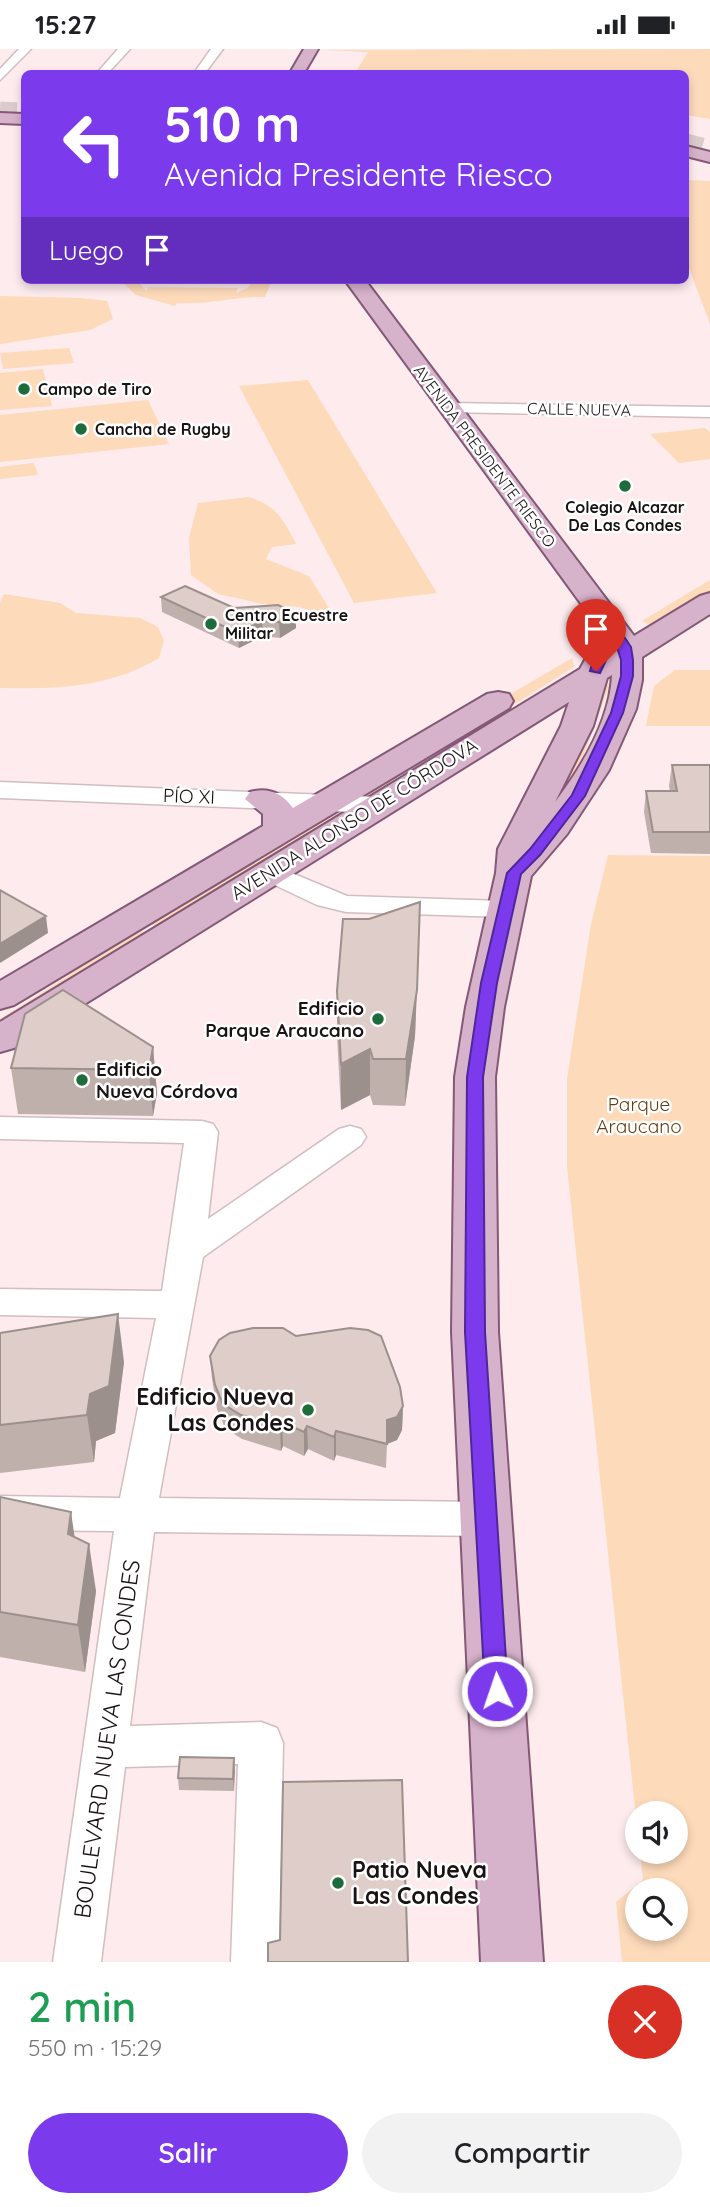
<!DOCTYPE html>
<html lang="es">
<head>
<meta charset="utf-8">
<style>
  :root { --surface:#fff; --page:#f2f2f2; --text:#202124; --muted:#757577; --accent:#7c3aed }
  body { margin:0; font-family:Quicksand,sans-serif; background:var(--page); color:var(--text); height:100vh; display:flex; flex-direction:column; font-size:26px; white-space:nowrap }
  * { box-sizing:border-box; margin:0 }
  p { font-size:23px; color:var(--muted) }
  .icon { flex:none; width:38px; height:38px; fill:none; stroke:currentColor; stroke-width:2; stroke-linecap:round; stroke-linejoin:round }
  .map { position:relative; height:1913px; overflow:hidden }
  .panel { display:flex; flex-direction:column; background:var(--surface); flex:1 }
  .panel>* { flex:none }
  .top-card { position:absolute; left:21px; top:21px; width:668px; height:214px; border-radius:10px; box-shadow:0 4px 10px #0003; background:#7c3aed; color:#fff; overflow:hidden }
  .tools { position:absolute; left:625px; top:1752px; display:grid; gap:14px }
  .tools a { display:grid; place-items:center; width:63px; height:63px; border-radius:50%; background:var(--surface); box-shadow:0 4px 10px #0003; font-size:35px }
  .pin { position:absolute; display:grid; place-items:center; width:60px; height:60px; color:#fff; margin:-72px -30px; border-radius:50% 50% 50% 0; rotate:-45deg; box-shadow:0 0 7px #0007 }
  .pin .icon { rotate:45deg }
  .me { position:absolute; width:77px; margin:-38px; rotate:357deg; stroke-linejoin:round; filter:drop-shadow(0 0 5px #0008) }
  .turn { display:flex; align-items:center; gap:24px; height:147px; padding:0 28px; font-size:32px }
  .turn .icon { width:91px; height:91px; stroke-width:2.5 }
  .turn b { display:block; font-size:49px; line-height:60px }
  .then { display:flex; align-items:center; height:66px; padding:0 28px; background:#0003; gap:14px; font-size:26px }
  .round { display:grid; place-items:center; flex:none; width:74px; height:74px; border-radius:37px; background:var(--page) }
  .overview { display:flex; align-items:center; justify-content:space-between; height:119px; padding:0 28px }
  h1 { font-size:42px; font-weight:600; line-height:52px; color:#1e9e55 }
  .button { display:flex; gap:14px; margin-top:auto; padding:14px 28px }
  .button a { flex:1; height:80px; border-radius:42px; background:var(--accent); color:#fff; font-size:28px; font-weight:600; line-height:80px; text-align:center }
  .button a+a { background:var(--page); color:var(--text) }
  .status { display:flex; justify-content:space-between; align-items:center; height:49px; padding:0 35px; background:var(--surface); direction:ltr }
  .status svg { height:19px; fill:currentColor }
  .map>svg:first-child { display:block }
</style>
</head>
<body>
<div class="status"><b>15:27</b><svg viewBox="0 0 49 12"><path d="M0 12V9h3v3zM5 12V6h3v6zM10 12V3h3v9zM15 12V0h3v12zM26 1h20v11H26zM47 4h2v5h-2z"/></svg></div>
<div class="map">
<svg width="710" height="1913" viewBox="0 0 710 1913">
  <rect width="100%" height="100%" fill="#fdebed"/>
  <path fill="#fddaba" fill-rule="evenodd" d="M710,0V70L686,66V24H355L368,3L322,1Z
    M686,131L710,132V275L686,211Z
    M137,231L146,242L148,239L142,238L238,239L236,244L247,239L254,231H272L265,248C237,247 209,256 177,254L175,257L136,246L124,235V231Z
    M0,247L81,249L107,252L113,270L90,281L0,295Z
    M69,299L74,314L3,320L0,304Z
    M43,320L52,357L0,361V324Z
    M308,331L437,544L354,554L239,337Z
    M148,351L169,395L0,413V366Z
    M705,379L710,383V410L679,414L650,385Z
    M34,414L38,426L0,430V418Z
    M249,448C276,456 284,471 296,495L272,498L266,510L309,527L332,564L318,565L300,558L268,556L218,545L191,526L189,489L198,454Z
    M710,531V543L653,578L642,572Z
    M4,545L60,554L76,564L140,569L158,578L164,592L159,609C109,639 56,640 0,639V553Z
    M572,609L574,618L159,878L150,875V870L441,686Z
    M675,621H710V677H646L654,637Z
    M611,633L578,721L544,769L596,642Z
    M608,806L710,807V1913H622L616,1853L643,1831L640,1803L676,1802V1764H637V1778L567,1118V1030L591,875ZM676,1841V1880H637V1841Z
    M136,876L146,886L0,975V970L65,929Z"/>
  <g fill="none" stroke-linecap="round" stroke-linejoin="round">
    <path stroke="#dbcbcc" stroke-width="17" stroke-dasharray="17 8" stroke-linecap="butt" d="M0,61L24,62
      M686,93L710,99"/>
    <g stroke="#d0bec1" stroke-width="3">
      <path id="minor" d="M19,0H31L0,31V20Z
        M118,0H130L108,24H97Z
        M211,0H223L205,24H194Z
        M448,354L710,358V368L442,363L439,359L442,355Z
        M0,733L378,748L387,751L391,756L387,761L378,764L0,749Z
        M270,815L347,847L504,852L514,854L518,860L514,866L504,868L346,863L317,856L260,829L256,823L260,817Z
        M0,1068L202,1072L213,1075L218,1083L208,1170L339,1080L350,1077L361,1080L366,1088L361,1096L203,1208L159,1449L487,1453L501,1458L507,1470L501,1482L487,1487L154,1483L130,1677L261,1673L277,1679L283,1694L279,1913H231L238,1715L125,1718L101,1913H53L114,1482L0,1481V1447L120,1449L156,1269L0,1266V1240L162,1242L184,1094L0,1090Z"/>
    </g>
    <g stroke="#835975" stroke-width="4">
      <path id="major" d="M304,0H318L304,24H290Z
        M0,64L24,65V75L0,74Z
        M686,97L710,103V113L686,107Z
        M345,231H365L634,587L700,547L710,544V565L642,608V631L636,660L609,721L567,785L531,827L504,958L495,1028L498,1283L543,1913H481L452,1283L455,1028L466,958L496,824L498,800L561,677L569,653L14,999L0,1003V973L580,620L601,582ZM612,626C610,671 581,719 555,753L593,677L607,629Z
        M498,643L509,645L513,652L509,659L14,956L0,960V932L263,777V765L245,750L250,743C268,738 282,744 293,759L487,645Z"/>
    </g>
    <use href="#minor" fill="#fff" fill-rule="evenodd"/>
    <use href="#major" fill="#d7b2cb" fill-rule="evenodd"/>
  </g>
  <path fill="#bfb0ac" d="M161,548L234,559L278,556L296,579L280,589L263,587L239,599L162,563Z
    M672,716H710V805L651,804L644,763L646,742H670L669,737Z
    M419,898L415,987L405,1057L373,1056L370,1046L341,1061L337,987V942Z
    M153,998L157,1044L153,1067L18,1065L11,1019Z
    M0,1284L124,1313L115,1384L96,1392L94,1413L0,1424Z
    M210,1307L403,1357L402,1381L397,1391L387,1395L386,1419L336,1406L334,1412L308,1400L304,1407L283,1397L281,1402L242,1390L225,1379L217,1360L212,1330Z
    M0,1448L75,1488L96,1542L85,1623L0,1608Z
    M234,1709V1742L179,1741L178,1729Z"/>
  <path fill="#9b908c" d="M296,564V579L280,589L279,573Z
    M262,572L263,587L239,599L238,584Z
    M420,853L415,987L405,1057L406,1010Z
    M46,867L48,884L0,914V895Z
    M153,998L157,1044L153,1067L149,1021Z
    M370,1000V1046L341,1061V1015Z
    M118,1265L124,1313L115,1384L96,1392L94,1413L87,1366L90,1345Z
    M403,1357L402,1381L397,1391L387,1395V1371Z
    M282,1373L283,1397L281,1402L280,1378Z
    M307,1377L308,1400L304,1407V1383Z
    M336,1382V1406L334,1412V1388Z
    M71,1463L78,1511L68,1485Z
    M89,1495L96,1542L85,1623L78,1576Z
    M234,1709L235,1722L234,1742L233,1730Z"/>
  <path fill="#decdc8" stroke="#9b908c" stroke-width="2" d="M185,537L234,559L278,556L296,564L279,573L262,572L238,584L161,548Z
    M672,716H710V783H653L646,742H677Z
    M0,841L46,867L0,895Z
    M420,853L417,941L406,1010H373L370,1000L341,1015L337,942L343,870H369Z
    M63,941L153,998L149,1021L11,1019L25,965Z
    M118,1265L109,1337L90,1345L87,1366L0,1376V1284Z
    M253,1279H283L296,1287L350,1279L368,1281L381,1287L400,1338L403,1357L397,1368L387,1371V1395L336,1382L334,1388L307,1377L304,1383L282,1373L280,1378L241,1366L223,1355L215,1336L210,1307L219,1291L230,1284Z
    M0,1448L71,1463L68,1485L89,1495L78,1576L0,1563Z
    M180,1708L234,1709L233,1730L178,1729Z
    M402,1731L408,1913H268V1894L280,1891L283,1733Z"/>
  <path fill="#7c3aed" stroke="#51269a" stroke-width="2" d="M611,580H619L631,598L633,611V627L623,664L585,747L540,806L521,825L497,934L483,1028L485,1283L508,1642L505,1650L497,1653L489,1650L485,1642L465,1283L467,1028L481,934L507,824L530,800L572,746L611,664L621,627V611L615,592L600,624L590,622L596,601Z"/>
  <g fill="#1e6c3b" stroke="#fff" stroke-width="2.5">
    <circle cx="24" cy="340" r="7"/>
    <circle cx="81" cy="380" r="7"/>
    <circle cx="625" cy="437" r="7"/>
    <circle cx="211" cy="575" r="7"/>
    <circle cx="378" cy="970" r="7"/>
    <circle cx="82" cy="1031" r="7"/>
    <circle cx="308" cy="1361" r="7"/>
    <circle cx="338" cy="1834" r="7"/>
  </g>
  <g text-anchor="middle" stroke-width="5" stroke-linejoin="round" paint-order="stroke">
    <g font-size="16" font-weight="bold" fill="#191314" stroke="#fff" text-anchor="start">
      <text x="38" y="346">Campo de Tiro</text>
      <text x="95" y="386">Cancha de Rugby</text>
      <text x="625" y="464" text-anchor="middle">Colegio Alcazar<tspan x="625" dy="18">De Las Condes</tspan></text>
      <text x="225" y="572">Centro Ecuestre<tspan x="225" dy="18">Militar</tspan></text>
    </g>
    <g font-size="16" fill="#191314" stroke="#fff">
      <text transform="translate(579 360) rotate(1)" y="6">CALLE NUEVA</text>
      <text transform="translate(485 407) rotate(53)" y="6">AVENIDA PRESIDENTE RIESCO</text>
    </g>
    <g font-size="19" fill="#191314" stroke="#fff">
      <text transform="translate(189 747) rotate(2)" y="7">PÍO XI</text>
      <text transform="translate(354 770) rotate(-32)" y="7">AVENIDA ALONSO DE CÓRDOVA</text>
    </g>
    <g font-size="19" font-weight="bold" fill="#191314" stroke="#fff" text-anchor="end">
      <text x="364" y="966">Edificio<tspan x="364" dy="22">Parque Araucano</tspan></text>
      <text x="96" y="1027" text-anchor="start">Edificio<tspan x="96" dy="22">Nueva Córdova</tspan></text>
    </g>
    <g font-size="19" fill="#613d13" stroke="#fff">
      <text x="639" y="1062">Parque<tspan x="639" dy="22">Araucano</tspan></text>
    </g>
    <g font-size="23" font-weight="bold" fill="#191314" stroke="#fff" text-anchor="end">
      <text x="294" y="1356">Edificio Nueva<tspan x="294" dy="26">Las Condes</tspan></text>
      <text x="352" y="1829" text-anchor="start">Patio Nueva<tspan x="352" dy="26">Las Condes</tspan></text>
    </g>
    <g font-size="23" fill="#191314" stroke="#fff">
      <text transform="translate(107 1690) rotate(-82)" y="8">BOULEVARD NUEVA LAS CONDES</text>
    </g>
  </g>
</svg>
<div class="tools">
<a><svg class="icon" aria-label="sound" viewBox="0 0 24 24"><path d="M4 9h4l5-4v14l-5-4H4zM17 9q2 3 0 6"/></svg></a>
<a><svg class="icon" aria-label="search" viewBox="0 0 24 24"><circle cx="10" cy="10" r="6"/><path d="M15 15l6 6"/></svg></a>
</div>
<div class="pin" style="left:596px;top:622px;background:#d93025"><svg class="icon" aria-label="arrive" viewBox="0 0 24 24"><path d="M6 21V4h12l-3 4 3 4H6"/></svg></div>
<svg class="me" style="left:497px;top:1642px" viewBox="-20 -20 40 40"><circle r="17" fill="#7c3aed" stroke="#fff" stroke-width="3"/><path d="M0-11L8 9 0 5-8 9z" fill="#fff"/></svg>
<div class="top-card">
<div class="turn"><svg class="icon" aria-label="left" viewBox="0 0 24 24"><path d="M17 20v-9H6M10 6l-5 5 5 5"/></svg><div><b>510 m</b>Avenida Presidente Riesco</div></div>
<div class="then">Luego<svg class="icon" aria-label="arrive" viewBox="0 0 24 24"><path d="M6 21V4h12l-3 4 3 4H6"/></svg></div>
</div>
</div>
<section class="panel">
<div class="overview"><div><h1>2 min</h1><p>550 m · 15:29</p></div><a class="round" style="background:#d93025;color:#fff"><svg class="icon" aria-label="close" viewBox="0 0 24 24"><path d="M6 6l12 12M18 6L6 18"/></svg></a></div>
<div class="button"><a>Salir</a><a>Compartir</a></div>
</section>
</body>
</html>
